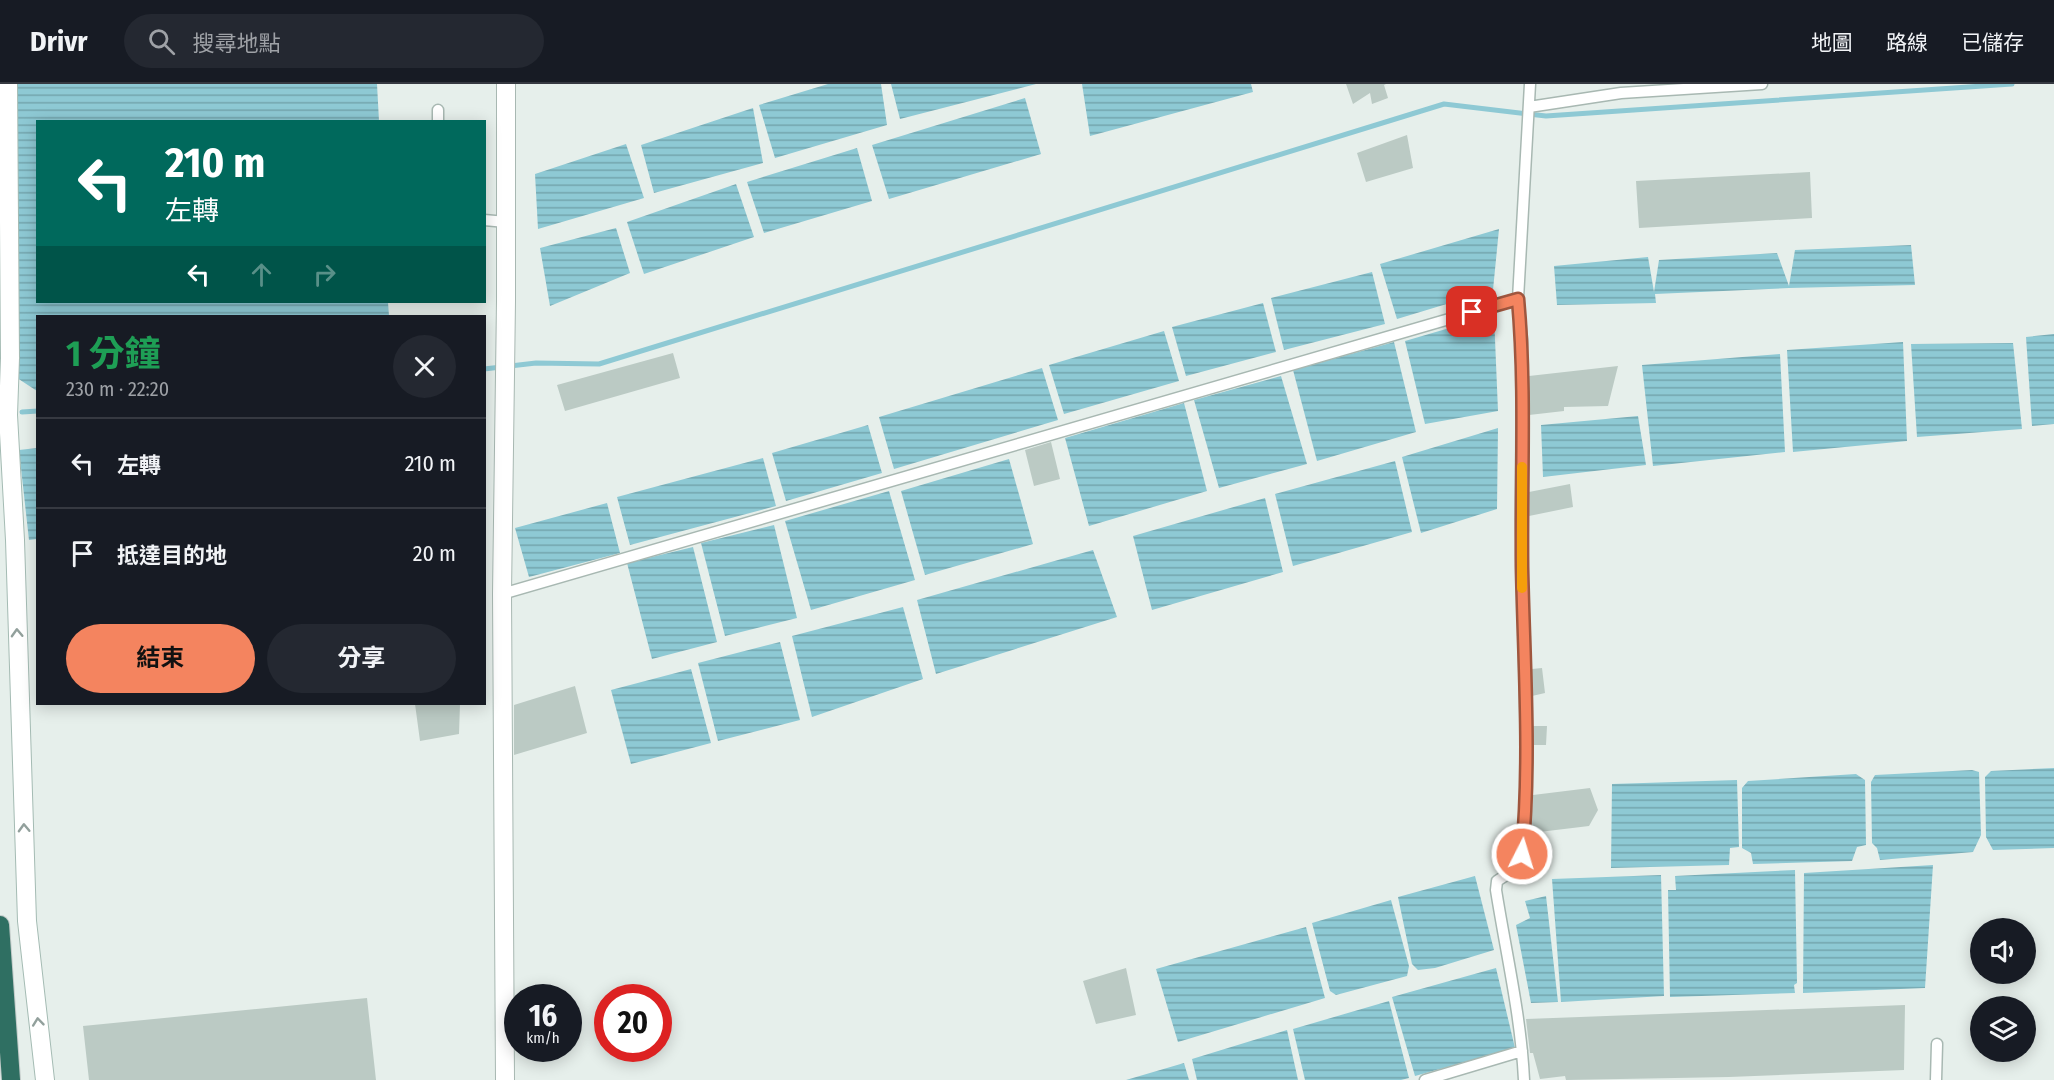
<!DOCTYPE html>
<html lang="zh-TW">
<head>
<meta charset="utf-8">
<style>
  :root { --surface:#171b24; --page:#242831; --text:#f1f3f6; --muted:#9ea1a6; --line:#363941; --accent:#f4845f }
  body { margin:0; font-family:"Fira Sans Condensed","Noto Sans TC",sans-serif; background:var(--page); color:var(--text); height:100vh; display:flex; flex-direction:column; font-size:22px; white-space:nowrap }
  * { box-sizing:border-box; margin:0 }
  p { font-size:20px; color:var(--muted) }
  .icon { flex:none; width:33px; height:33px; fill:none; stroke:currentColor; stroke-width:2; stroke-linecap:round; stroke-linejoin:round }
  .map { position:relative; flex:1; overflow:hidden }
  .details { position:absolute; left:36px; top:231px; width:450px; height:390px; display:flex; flex-direction:column; background:var(--surface); border-radius:0px; box-shadow:0 3px 15px #0003 }
  .details>* { flex:none }
  .guide { position:absolute; left:36px; top:36px; width:450px; height:183px; border-radius:0px; box-shadow:0 3px 15px #0003; background:#00695c; color:#fff; overflow:hidden }
  .buttons { position:absolute; left:1970px; top:834px; display:grid; gap:12px }
  .buttons a { display:grid; place-items:center; width:66px; height:66px; border-radius:50%; background:var(--surface); box-shadow:0 3px 15px #0003; font-size:30px }
  .speed { position:absolute; left:504px; top:900px; display:flex; gap:12px; font-size:30px; font-weight:700; text-align:center }
  .speed>* { display:grid; place-content:center; width:78px; height:78px; border-radius:50%; background:var(--surface); box-shadow:0 3px 15px #0003; line-height:1 }
  .speed small { font-size:15px; font-weight:400 }
  .speed .limit { border:9px solid #d22; background:#fff; color:#111 }
  .pin { position:absolute; display:grid; place-items:center; width:51px; height:51px; color:#fff; margin:-26px; border-radius:12px; box-shadow:0 3px 9px #0006 }
  .me { position:absolute; width:66px; margin:-33px; rotate:5deg; stroke-linejoin:round; filter:drop-shadow(0 0 4px #0008) }
  .turn { display:flex; align-items:center; gap:21px; height:126px; padding:0 30px; font-size:27px }
  .turn .icon { width:78px; height:78px; stroke-width:2.5 }
  .turn b { display:block; font-size:42px; line-height:51px }
  .lanes { display:flex; align-items:center; height:57px; padding:0 30px; background:#0003; justify-content:center; gap:30px; direction:ltr }
  .lanes .off { opacity:.35 }
  .round { display:grid; place-items:center; flex:none; width:63px; height:63px; border-radius:32px; background:var(--page) }
  .head { display:flex; align-items:center; justify-content:space-between; height:102px; padding:0 30px }
  h1 { font-size:36px; font-weight:700; line-height:45px; color:#1e9e55 }
  .primary-button { display:flex; gap:12px; margin-top:auto; padding:12px 30px }
  .primary-button a { flex:1; height:69px; border-radius:36px; background:var(--accent); color:#111; font-size:24px; font-weight:700; line-height:69px; text-align:center }
  .primary-button a+a { background:var(--page); color:var(--text) }
  ul { padding:0; list-style:none }
  li { display:flex; align-items:center; gap:18px; height:90px; padding:0 30px; border-top:2px solid var(--line) }
  li div { flex:1 }
  li b { display:block; font-size:22px }
  li em { font-style:normal }
  header { display:flex; align-items:center; gap:36px; box-sizing:border-box; height:84px; padding:0 30px; background:var(--surface); border-bottom:2px solid var(--line) }
  header strong { font-size:28px }
  nav { display:flex; gap:33px; margin-inline-start:auto; font-size:21px }
  .search { width:420px; height:54px; background:var(--page); display:flex; align-items:center; gap:15px; box-sizing:border-box; padding:0 21px; border-radius:33px; color:var(--muted); font-size:22px }
  .map>svg:first-child { display:block }
</style>
</head>
<body>
<header>
<strong>Drivr</strong>
<div class="search"><svg class="icon" aria-label="search" viewBox="0 0 24 24"><circle cx="10" cy="10" r="6"/><path d="M15 15l6 6"/></svg>搜尋地點</div>
<nav><a>地圖</a><a>路線</a><a>已儲存</a></nav>
</header>
<div class="map">
<svg width="2054" height="996" viewBox="0 0 2054 996">
  <defs>
    <pattern id="water-rules" width="6" height="5" patternUnits="userSpaceOnUse" patternTransform="scale(1.5)"><rect width="6" height="5" fill="#8ec9d4"/><path d="M0 2.5h6" fill="none" stroke="#74a5ad"/></pattern>
  </defs>
  <rect width="100%" height="100%" fill="#e6efeb"/>
  <path fill="url(#water-rules)" d="M7,0H377L379,37L38,38V218H388L389,232H38L37,307L11,290Z
    M828,0H881L887,41L775,74L759,21Z
    M891,0H1036L900,35Z
    M1082,0H1251L1253,8L1090,52Z
    M1025,14L1041,70L889,115L872,61Z
    M753,24L763,79L654,109L641,61Z
    M626,60L644,114L538,145L535,90Z
    M857,64L872,117L764,149L747,98Z
    M736,100L754,153L644,190L627,138Z
    M616,144L630,189L550,222L540,164Z
    M1499,145L1493,206L1397,235L1380,180Z
    M1911,161L1915,201L1789,204L1655,210L1656,219L1557,221L1554,182L1648,173L1654,208L1659,176L1777,169L1789,202L1795,166Z
    M1372,188L1385,240L1284,266L1271,214Z
    M1263,219L1276,268L1186,292L1172,243Z
    M1494,231L1498,327L1425,340L1405,257Z
    M1164,247L1179,297L1064,330L1049,281Z
    M2054,250V340L2032,342L2026,253Z
    M1394,258L1416,348L1317,377L1293,286Z
    M1903,258L1907,357L1793,368L1787,266Z
    M2013,259L2022,345L1917,353L1911,260Z
    M1780,270L1785,368L1653,382L1642,281Z
    M1042,284L1058,336L894,385L879,333Z
    M1281,292L1307,380L1219,404L1194,316Z
    M1184,319L1207,407L1089,442L1065,354Z
    M1638,332L1646,381L1543,393L1541,341Z
    M868,341L882,389L786,417L772,369Z
    M1498,344L1497,425L1421,449L1402,373Z
    M37,364V455L29,456L19,366Z
    M763,374L776,422L630,461L617,413Z
    M1009,375L1033,460L925,491L901,407Z
    M1395,377L1412,448L1293,482L1275,410Z
    M889,407L915,496L811,526L785,437Z
    M1265,414L1283,488L1152,526L1133,452Z
    M607,419L620,469L529,493L515,444Z
    M774,441L797,534L725,552L701,459Z
    M693,463L717,558L652,575L627,479Z
    M1093,466L1117,533L936,590L917,516Z
    M903,523L923,595L812,633L792,552Z
    M780,558L800,636L718,657L698,579Z
    M691,585L711,659L631,680L611,606Z
    M2054,684V764L1993,766L1986,753L1985,693L1991,687Z
    M1972,686L1979,688L1981,751L1973,768L1880,776L1877,764L1872,759L1871,698L1875,691Z
    M1856,690L1865,696L1866,761L1857,763L1852,777L1753,780L1751,769L1742,764V704L1748,697Z
    M1737,696L1739,763L1730,764L1729,781L1611,784L1612,700Z
    M1933,781L1925,904L1803,909L1804,789Z
    M1795,786L1797,899L1794,901L1795,909L1670,913L1668,806H1676L1675,792Z
    M1661,791L1664,912L1561,918L1552,795Z
    M1475,792L1494,866L1435,884L1418,886L1412,880L1398,813Z
    M1546,812L1558,918L1531,919L1516,841L1530,834L1525,817Z
    M1391,816L1409,882L1407,892L1336,911L1330,907L1312,839Z
    M1306,843L1325,914L1178,958L1156,885Z
    M1496,884L1515,964L1415,992L1392,913Z
    M1389,917L1409,994L1401,996H1305L1293,945Z
    M1287,946L1298,996H1197L1192,975Z
    M1184,979L1189,996H1126Z"/>
  <g fill="none" stroke-linecap="round" stroke-linejoin="round">
    <path stroke="#8ec9d4" stroke-width="5" d="M484,285L536,279L599,280L1444,20L1546,32L2012,0
      M22,328L38,327"/>
  </g>
  <path fill="#bbcac4" d="M1346,0H1386L1384,1L1388,14L1372,20L1370,9L1353,20Z
    M1407,51L1413,84L1366,98L1357,69Z
    M1810,88L1812,134L1639,144L1636,97Z
    M673,269L680,294L565,327L557,301Z
    M1618,282L1608,322L1564,323V327L1529,331V292Z
    M1051,358L1060,395L1034,402L1025,366Z
    M1570,400L1573,423L1529,432V408Z
    M1542,584L1545,609L1532,612V585Z
    M575,602L587,649L514,671V621Z
    M415,620H460L459,650L420,657Z
    M1533,642H1547L1546,661H1533Z
    M1590,704L1598,726L1589,742L1531,749L1533,711Z
    M1126,884L1136,931L1096,940L1083,897Z
    M367,914L376,996H89L83,942Z
    M1905,921L1904,986L1729,993L1566,996L1565,992L1540,995L1533,969H1530L1526,935Z"/>
  <g fill="none" stroke-linecap="round" stroke-linejoin="round">
    <g stroke="#a8b8b2" stroke-width="13">
      <path id="lane" d="M1529,23L1621,9L1762,0
        M438,26V38
        M484,136L506,138
        M502,510L1518,215
        M1425,996L1522,967
        M1524,996C1521,932 1506,869 1496,806L1497,797L1520,782L1525,738L1526,656L1521,435L1522,256L1518,215L1530,0
        M1936,996L1937,960"/>
    </g>
    <g stroke="#a8b8b2" stroke-width="20">
      <path id="street" d="M505,996L502,510L506,217V0"/>
    </g>
    <g stroke="#a4bbb3" stroke-width="20">
      <path id="secondary" d="M8,0L10,274L8,331L15,456L27,837L45,996"/>
    </g>
    <g stroke="#c2cac8" stroke-width="20">
      <path id="highway" d="M0,841L11,996"/>
    </g>
    <use href="#lane" stroke="#fff" stroke-width="10"/>
    <use href="#street" stroke="#fff" stroke-width="18"/>
    <use href="#secondary" stroke="#fff" stroke-width="18"/>
    <use href="#highway" stroke="#2f6f62" stroke-width="18"/>
  </g>
  <defs><path id="oneway-chevron" d="M-2-3.5L2.5 0L-2 3.5" fill="none" stroke-width="1.6" stroke-linecap="round" stroke-linejoin="round" transform="scale(1.5)"/></defs>
  <g stroke="#92a09c">
    <use href="#oneway-chevron" transform="translate(17 549) rotate(-92)"/>
    <use href="#oneway-chevron" transform="translate(24 744) rotate(-92)"/>
    <use href="#oneway-chevron" transform="translate(38 938) rotate(-96)"/>
  </g>
  <g fill="none" stroke-linecap="round" stroke-linejoin="round">
    <g stroke="#9f563e" stroke-width="15">
      <path id="route" d="M1472,228L1518,215C1526,304 1521,394 1522,483C1524,579 1531,675 1522,770"/>
    </g>
    <use href="#route" stroke="#f4845f" stroke-width="10"/>
    <path stroke="#f59e0b" stroke-width="10" d="M1522,383V504"/>
  </g>
</svg>
<div class="buttons">
<a><svg class="icon" aria-label="sound" viewBox="0 0 24 24"><path d="M4 9h4l5-4v14l-5-4H4zM17 9q2 3 0 6"/></svg></a>
<a><svg class="icon" aria-label="layers" viewBox="0 0 24 24"><path d="M12 4l9 5-9 5-9-5zM3 14l9 5 9-5"/></svg></a>
</div>
<div class="speed"><div>16<small>km/h</small></div><div class="limit">20</div></div>
<div class="pin" style="left:1472px;top:228px;background:#d93025"><svg class="icon" aria-label="arrive" viewBox="0 0 24 24"><path d="M6 21V4h12l-3 4 3 4H6"/></svg></div>
<svg class="me" style="left:1522px;top:770px" viewBox="-20 -20 40 40"><circle r="17" fill="#f4845f" stroke="#fff" stroke-width="3"/><path d="M0-11L8 9 0 5-8 9z" fill="#fff"/></svg>
<div class="guide">
<div class="turn"><svg class="icon" aria-label="left" viewBox="0 0 24 24"><path d="M17 20v-9H6M10 6l-5 5 5 5"/></svg><div><b>210 m</b>左轉</div></div>
<div class="lanes"><svg class="icon" aria-label="left" viewBox="0 0 24 24"><path d="M17 20v-9H6M10 6l-5 5 5 5"/></svg><svg class="icon off" aria-label="ahead" viewBox="0 0 24 24"><path d="M12 20V5M6 11l6-6 6 6"/></svg><svg class="icon off" aria-label="right" viewBox="0 0 24 24"><path d="M7 20v-9h11M14 6l5 5-5 5"/></svg></div>
</div>
<section class="details">
<div class="head"><div><h1>1 分鐘</h1><p>230 m · 22:20</p></div><a class="round"><svg class="icon" aria-label="close" viewBox="0 0 24 24"><path d="M6 6l12 12M18 6L6 18"/></svg></a></div>
<ul>
<li><svg class="icon" aria-label="left" viewBox="0 0 24 24"><path d="M17 20v-9H6M10 6l-5 5 5 5"/></svg><div><b>左轉</b></div><em>210 m</em></li>
<li><svg class="icon" aria-label="arrive" viewBox="0 0 24 24"><path d="M6 21V4h12l-3 4 3 4H6"/></svg><div><b>抵達目的地</b></div><em>20 m</em></li>
</ul>
<div class="primary-button"><a>結束</a><a>分享</a></div>
</section>
</div>
</body>
</html>
